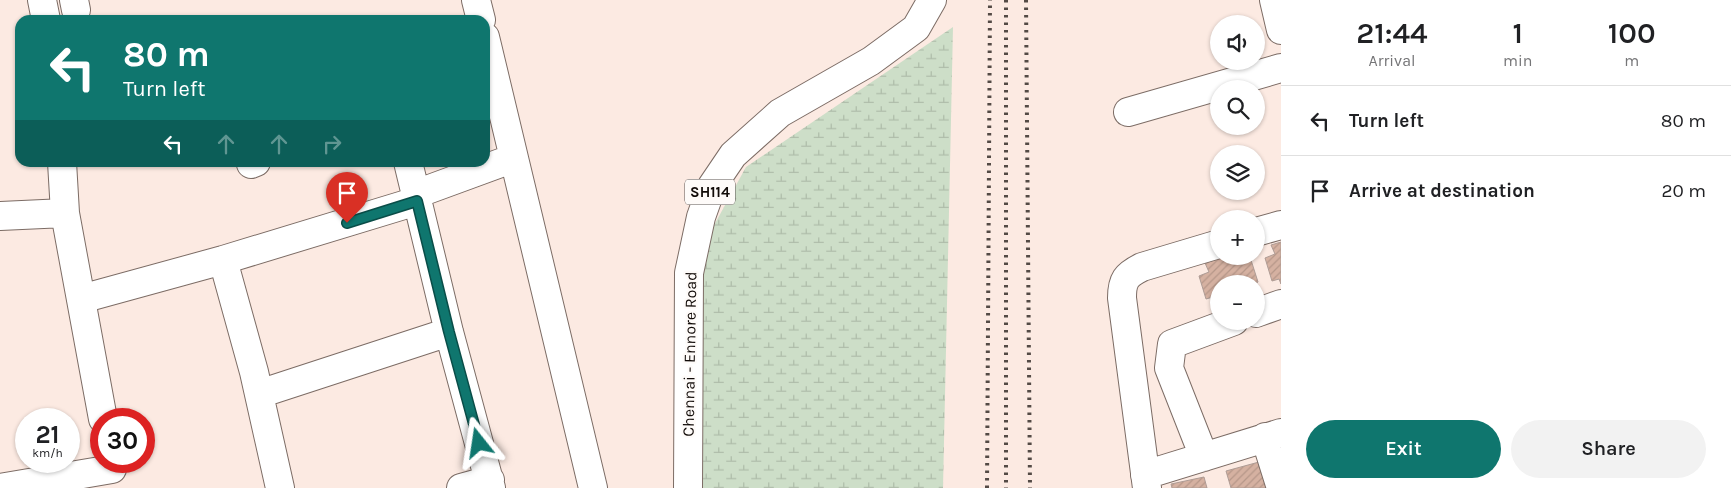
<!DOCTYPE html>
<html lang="en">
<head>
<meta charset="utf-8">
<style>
  :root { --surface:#fff; --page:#f2f2f2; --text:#202124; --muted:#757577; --line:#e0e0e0; --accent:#0f766e }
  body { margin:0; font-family:Karla,sans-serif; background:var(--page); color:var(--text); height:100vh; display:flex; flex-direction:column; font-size:19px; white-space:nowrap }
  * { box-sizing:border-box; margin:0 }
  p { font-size:16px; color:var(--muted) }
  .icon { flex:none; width:28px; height:28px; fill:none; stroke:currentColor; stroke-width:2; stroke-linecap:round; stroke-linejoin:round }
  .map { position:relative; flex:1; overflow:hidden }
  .details { display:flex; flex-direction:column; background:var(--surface); width:450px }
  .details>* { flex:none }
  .top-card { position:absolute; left:15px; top:15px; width:475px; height:152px; border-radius:15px; box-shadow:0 1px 4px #0004; background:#0f766e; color:#fff; overflow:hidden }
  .tools { position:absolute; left:1210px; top:15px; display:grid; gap:10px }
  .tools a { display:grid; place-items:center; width:55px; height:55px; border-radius:50%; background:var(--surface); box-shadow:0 1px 4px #0004; font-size:25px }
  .speed { position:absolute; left:15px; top:408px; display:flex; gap:10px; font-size:25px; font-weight:700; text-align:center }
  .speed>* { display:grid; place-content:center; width:65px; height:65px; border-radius:50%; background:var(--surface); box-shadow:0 1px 4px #0004; line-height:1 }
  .speed small { font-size:12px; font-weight:400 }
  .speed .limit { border:8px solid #d22; background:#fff; color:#111 }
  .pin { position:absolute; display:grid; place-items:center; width:42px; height:42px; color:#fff; margin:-51px -21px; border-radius:50% 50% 50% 0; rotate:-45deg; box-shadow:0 0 5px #0007 }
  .pin .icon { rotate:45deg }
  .me { position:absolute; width:55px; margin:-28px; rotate:345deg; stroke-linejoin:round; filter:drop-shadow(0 0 4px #0008) }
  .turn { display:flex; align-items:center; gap:18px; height:105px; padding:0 25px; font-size:22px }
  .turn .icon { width:65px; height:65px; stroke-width:2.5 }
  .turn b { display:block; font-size:35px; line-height:42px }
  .lanes { display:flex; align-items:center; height:48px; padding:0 25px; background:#0003; justify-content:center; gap:25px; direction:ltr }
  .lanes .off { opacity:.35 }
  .eta { display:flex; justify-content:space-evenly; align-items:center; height:85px; text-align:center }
  .eta b { font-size:30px; font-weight:600; line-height:35px }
  .action { display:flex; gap:10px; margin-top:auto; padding:10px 25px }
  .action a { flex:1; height:58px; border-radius:30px; background:var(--accent); color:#fff; font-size:20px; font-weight:600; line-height:58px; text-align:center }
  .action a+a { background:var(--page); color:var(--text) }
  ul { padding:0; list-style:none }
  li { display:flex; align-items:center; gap:15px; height:70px; padding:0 25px; border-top:1px solid var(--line) }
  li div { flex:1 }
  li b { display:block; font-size:19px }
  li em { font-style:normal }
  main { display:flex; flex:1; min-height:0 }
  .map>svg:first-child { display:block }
</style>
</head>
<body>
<main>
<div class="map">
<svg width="1281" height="488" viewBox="0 0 1281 488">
  <defs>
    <pattern id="wetland-marsh" width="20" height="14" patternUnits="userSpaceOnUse" patternTransform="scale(1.25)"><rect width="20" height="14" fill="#cddec8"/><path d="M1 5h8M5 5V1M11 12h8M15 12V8" fill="none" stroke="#afbdaa"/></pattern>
    <pattern id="building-hatch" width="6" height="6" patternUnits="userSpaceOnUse" patternTransform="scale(1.25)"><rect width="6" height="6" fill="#d5b1a1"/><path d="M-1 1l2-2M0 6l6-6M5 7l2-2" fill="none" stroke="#b69789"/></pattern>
  </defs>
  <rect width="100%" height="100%" fill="#fceae2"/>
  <path fill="url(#wetland-marsh)" d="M953,27L943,488H698L696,258L746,167Z"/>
  <path fill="url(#building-hatch)" stroke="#ae9c95" d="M1281,242V284L1279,279L1272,281L1265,258L1275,254L1271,245Z
    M1227,256H1237L1241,263L1251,260L1258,282L1255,284H1219V306L1217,307L1213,297L1206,299L1199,276L1209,272L1205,263Z
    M1259,462L1266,488H1231L1226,471Z
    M1204,477L1207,488H1172L1171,484Z"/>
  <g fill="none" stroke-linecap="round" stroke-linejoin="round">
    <g stroke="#7c6c65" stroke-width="30">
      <path id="minor" d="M42,0L46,20
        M74,0L76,10
        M476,0L481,20
        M1274,0L1281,30
        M485,37L593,488
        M1128,112L1281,68
        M62,162L65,213L103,419
        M408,162L449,332L491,488
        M251,164L256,162
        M416,194L514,158
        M0,216L65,213
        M1256,232L1281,225
        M223,260L254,372L280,488
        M81,299L223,260L417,201
        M1256,313L1281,304
        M259,394L449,332
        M1265,437L1281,488
        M1204,457L1169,368L1172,344L1234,321
        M1145,475L1281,433
        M0,488L112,469L110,461
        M461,488L490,480
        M1147,488L1122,298C1122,280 1126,275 1142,267L1219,244"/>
    </g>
    <g stroke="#7c6c65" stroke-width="30">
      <path id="major" d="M688,488L689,273L701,217L712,186L733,155L780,113L871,61L916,28L932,0"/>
    </g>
    <use href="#minor" stroke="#fff" stroke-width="28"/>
    <use href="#major" stroke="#fff" stroke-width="28"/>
    <path stroke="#534a45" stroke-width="4" stroke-dasharray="2.5 5" stroke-linecap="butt" d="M1006,0V488
      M1026,0L1030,488
      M987,488L990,0"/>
  </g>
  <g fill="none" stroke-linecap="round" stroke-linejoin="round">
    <g stroke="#0a4d48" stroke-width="12">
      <path id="route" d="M347,223L417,201L449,332L479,443"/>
    </g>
    <use href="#route" stroke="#0f766e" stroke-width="9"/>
  </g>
  <g text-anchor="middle" stroke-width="4.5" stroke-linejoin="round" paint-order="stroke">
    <rect fill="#fefbf9" stroke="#585350" stroke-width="1" x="685" y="179.5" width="50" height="25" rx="4"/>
    <g font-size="15" font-weight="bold" fill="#110b08">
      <text x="710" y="197">SH114</text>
    </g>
    <g font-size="16" fill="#110b08" stroke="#fefbf9">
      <text transform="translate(689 354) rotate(-89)" y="6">Chennai - Ennore Road</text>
    </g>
  </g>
</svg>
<div class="tools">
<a><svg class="icon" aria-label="sound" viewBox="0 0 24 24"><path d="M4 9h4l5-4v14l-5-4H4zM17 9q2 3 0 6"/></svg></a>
<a><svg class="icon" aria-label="search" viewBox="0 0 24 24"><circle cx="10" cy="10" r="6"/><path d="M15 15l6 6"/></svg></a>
<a><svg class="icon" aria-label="layers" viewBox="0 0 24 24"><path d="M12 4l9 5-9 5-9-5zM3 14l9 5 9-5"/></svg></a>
<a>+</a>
<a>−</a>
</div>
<div class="speed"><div>21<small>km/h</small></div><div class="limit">30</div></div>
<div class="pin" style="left:347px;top:223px;background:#d93025"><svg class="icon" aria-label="arrive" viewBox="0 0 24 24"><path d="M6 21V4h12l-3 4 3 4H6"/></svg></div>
<svg class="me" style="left:479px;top:443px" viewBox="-20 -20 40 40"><path d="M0-17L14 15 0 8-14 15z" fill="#0f766e" stroke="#fff" stroke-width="4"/></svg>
<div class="top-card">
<div class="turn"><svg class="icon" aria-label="left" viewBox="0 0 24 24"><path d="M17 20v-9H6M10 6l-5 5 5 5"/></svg><div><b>80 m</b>Turn left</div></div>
<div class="lanes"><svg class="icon" aria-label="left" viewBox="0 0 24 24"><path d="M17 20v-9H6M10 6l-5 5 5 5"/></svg><svg class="icon off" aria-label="ahead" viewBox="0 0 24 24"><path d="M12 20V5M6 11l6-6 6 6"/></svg><svg class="icon off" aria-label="ahead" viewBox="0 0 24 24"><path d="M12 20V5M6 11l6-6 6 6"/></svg><svg class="icon off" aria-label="right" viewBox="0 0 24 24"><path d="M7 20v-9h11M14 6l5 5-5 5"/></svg></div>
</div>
</div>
<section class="details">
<div class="eta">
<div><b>21:44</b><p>Arrival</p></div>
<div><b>1</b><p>min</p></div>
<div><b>100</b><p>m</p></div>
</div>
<ul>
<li><svg class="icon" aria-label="left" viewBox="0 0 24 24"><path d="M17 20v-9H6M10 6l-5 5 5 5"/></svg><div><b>Turn left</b></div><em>80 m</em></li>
<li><svg class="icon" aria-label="arrive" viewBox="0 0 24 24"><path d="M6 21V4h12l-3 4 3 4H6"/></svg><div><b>Arrive at destination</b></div><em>20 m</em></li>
</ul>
<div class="action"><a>Exit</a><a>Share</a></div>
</section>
</main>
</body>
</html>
